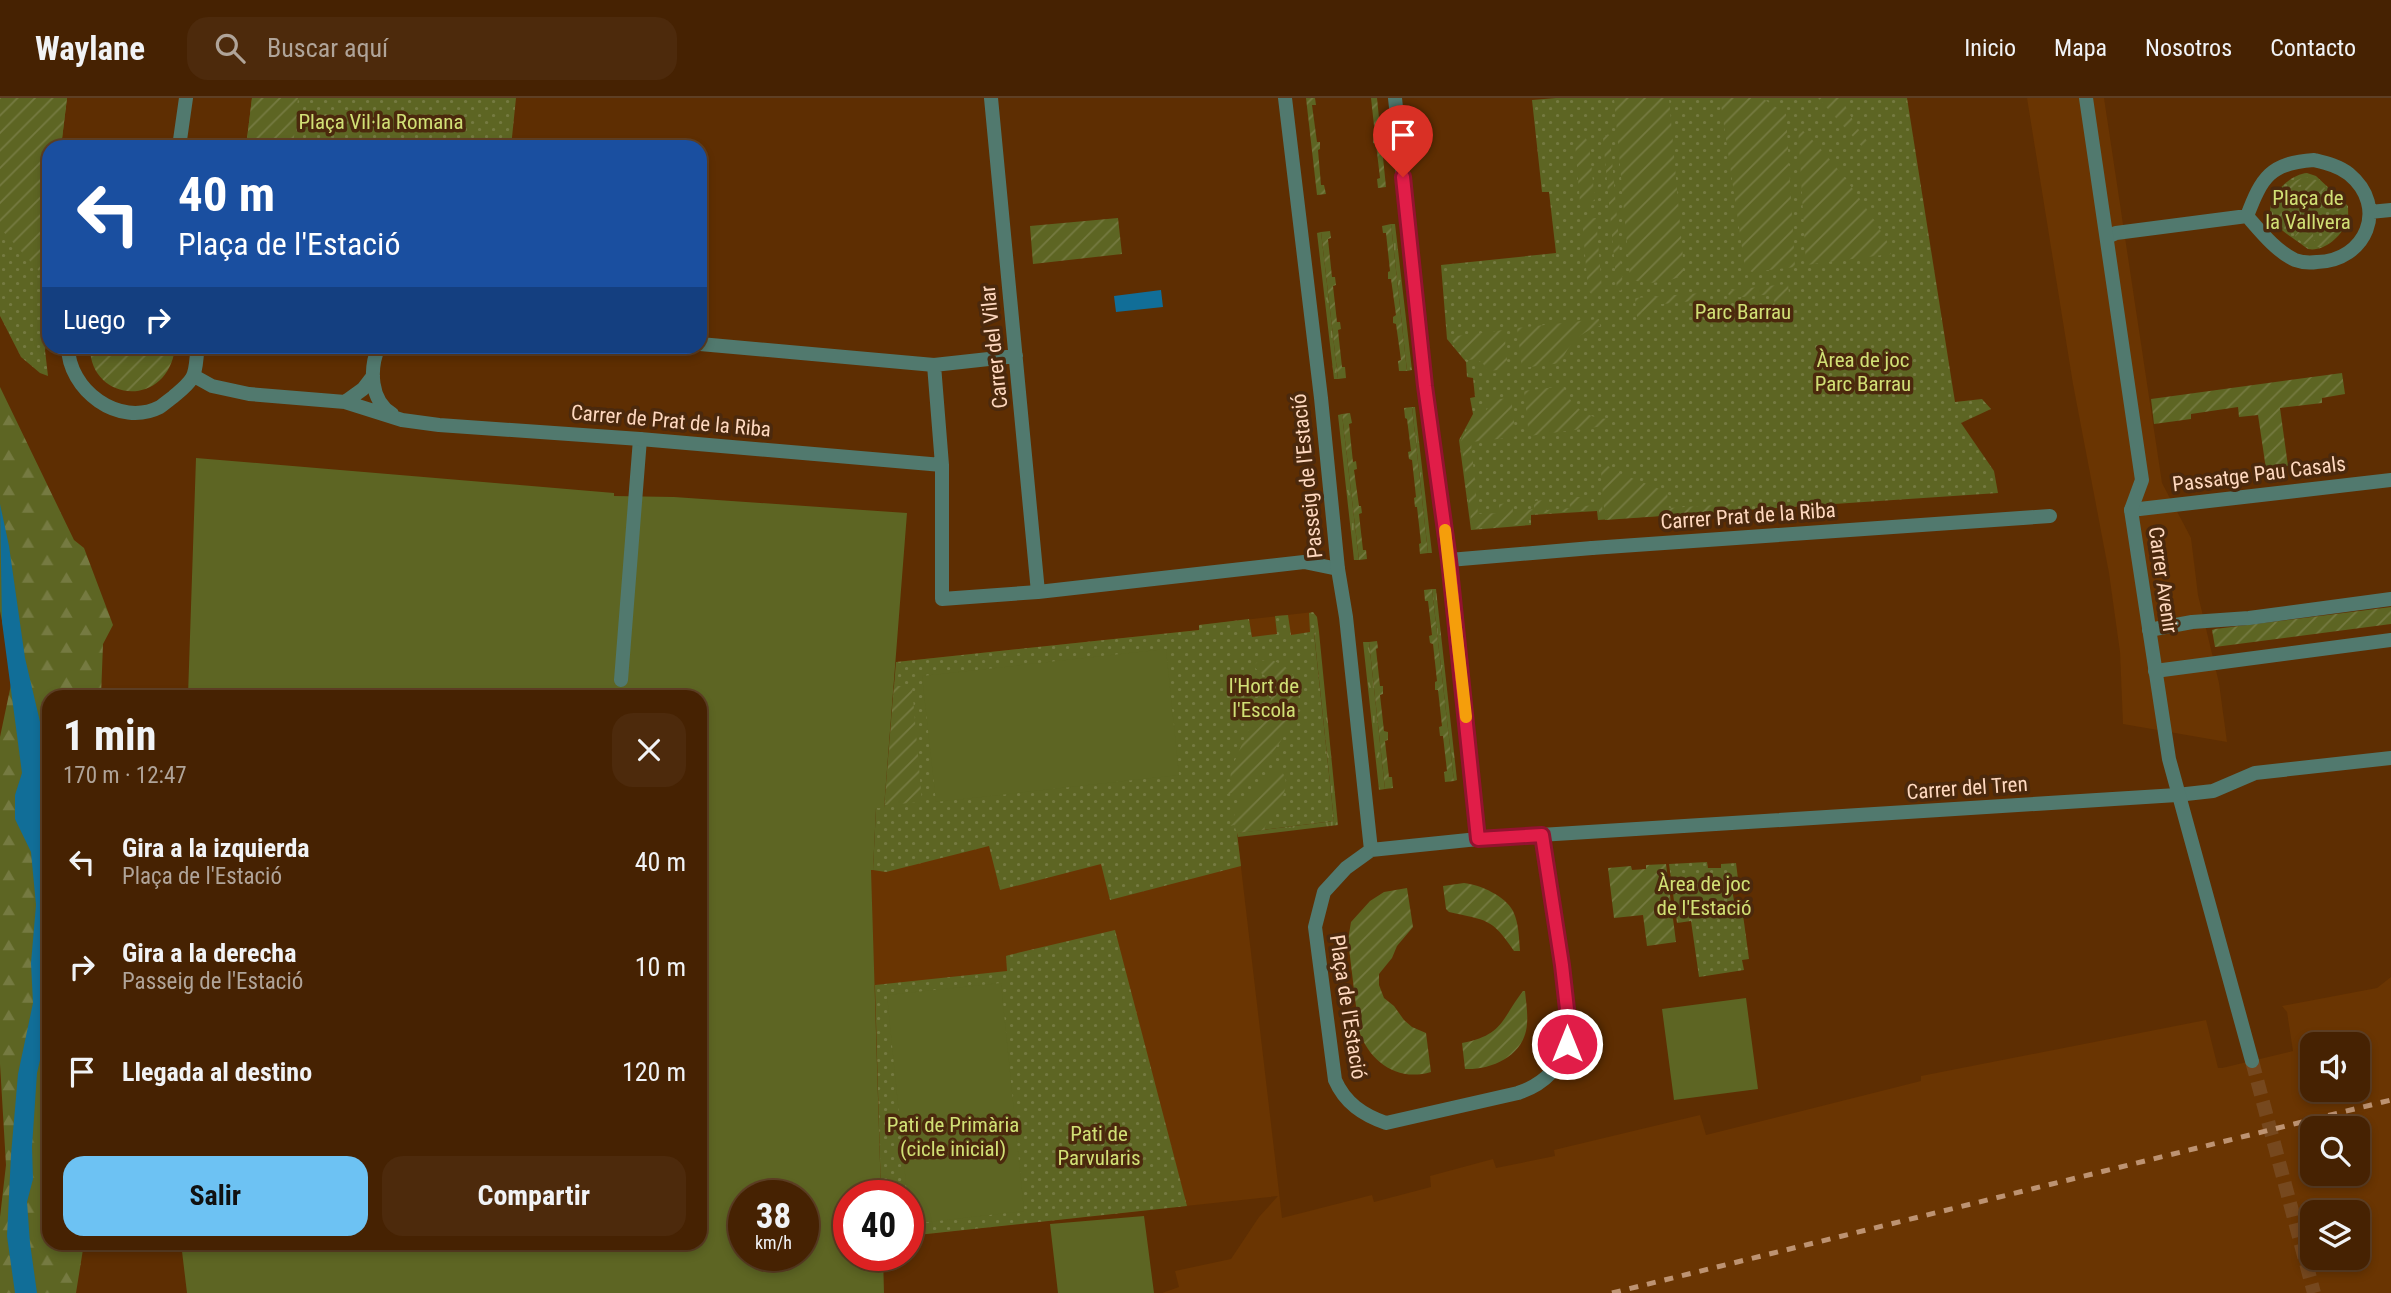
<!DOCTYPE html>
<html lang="es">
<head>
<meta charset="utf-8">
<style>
  :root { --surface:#462202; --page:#4d2a0c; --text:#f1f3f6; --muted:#b0a499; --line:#5e3f24; --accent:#6dc2f3 }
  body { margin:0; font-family:"Roboto Condensed",sans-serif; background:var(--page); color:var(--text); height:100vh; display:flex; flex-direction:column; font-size:26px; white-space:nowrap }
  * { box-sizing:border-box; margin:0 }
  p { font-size:23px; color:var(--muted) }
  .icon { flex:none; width:38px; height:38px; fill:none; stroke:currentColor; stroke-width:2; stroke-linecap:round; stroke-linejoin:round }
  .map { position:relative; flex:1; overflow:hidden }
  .details { position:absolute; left:42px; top:592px; width:665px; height:560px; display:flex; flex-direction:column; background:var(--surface); border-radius:21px; box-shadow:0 4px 10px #0003,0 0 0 2px var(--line) }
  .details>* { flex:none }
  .banner { position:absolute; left:42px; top:42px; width:665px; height:214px; border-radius:21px; box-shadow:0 4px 10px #0003,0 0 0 2px var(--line); background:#1a4fa0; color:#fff; overflow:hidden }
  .tools { position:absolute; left:2300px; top:934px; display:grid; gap:14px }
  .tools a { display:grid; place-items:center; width:70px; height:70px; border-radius:14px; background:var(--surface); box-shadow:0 4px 10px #0003,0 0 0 2px var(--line); font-size:35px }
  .speed { position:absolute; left:728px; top:1082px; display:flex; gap:14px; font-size:35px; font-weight:700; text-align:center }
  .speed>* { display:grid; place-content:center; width:91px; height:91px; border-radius:50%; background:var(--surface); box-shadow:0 4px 10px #0003,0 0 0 2px var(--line); line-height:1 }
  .speed small { font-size:18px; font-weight:400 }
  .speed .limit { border:10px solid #d22; background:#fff; color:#111 }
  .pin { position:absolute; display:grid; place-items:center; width:60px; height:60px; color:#fff; margin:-72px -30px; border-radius:50% 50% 50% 0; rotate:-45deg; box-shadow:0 0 7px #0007 }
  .pin .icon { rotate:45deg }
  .me { position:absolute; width:77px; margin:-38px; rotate:0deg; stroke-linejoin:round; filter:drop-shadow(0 0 5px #0008) }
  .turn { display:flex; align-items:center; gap:24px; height:147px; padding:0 21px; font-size:32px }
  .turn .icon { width:91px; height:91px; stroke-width:2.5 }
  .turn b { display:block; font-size:49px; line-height:60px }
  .then { display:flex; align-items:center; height:66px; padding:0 21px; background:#0003; gap:14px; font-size:26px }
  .round { display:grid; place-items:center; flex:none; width:74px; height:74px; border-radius:21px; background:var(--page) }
  .headline { display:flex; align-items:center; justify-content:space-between; height:119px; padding:0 21px }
  h1 { font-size:42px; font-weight:700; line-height:52px }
  .primary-button { display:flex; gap:14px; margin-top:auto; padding:14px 21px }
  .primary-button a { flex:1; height:80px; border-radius:21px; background:var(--accent); color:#111; font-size:28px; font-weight:700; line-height:80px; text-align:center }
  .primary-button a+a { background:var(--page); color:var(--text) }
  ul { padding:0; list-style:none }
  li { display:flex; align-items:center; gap:21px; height:105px; padding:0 21px }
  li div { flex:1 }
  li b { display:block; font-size:26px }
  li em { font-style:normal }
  header { display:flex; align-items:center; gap:42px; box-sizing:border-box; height:98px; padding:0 35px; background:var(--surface); border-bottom:2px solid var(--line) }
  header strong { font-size:33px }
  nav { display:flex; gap:38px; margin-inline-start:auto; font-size:24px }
  .search { width:490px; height:63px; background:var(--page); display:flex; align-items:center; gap:18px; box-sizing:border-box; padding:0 24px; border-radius:21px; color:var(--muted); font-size:26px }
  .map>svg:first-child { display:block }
</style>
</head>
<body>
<header>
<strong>Waylane</strong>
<div class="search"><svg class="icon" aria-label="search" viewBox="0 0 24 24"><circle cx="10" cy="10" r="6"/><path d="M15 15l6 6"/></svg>Buscar aquí</div>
<nav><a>Inicio</a><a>Mapa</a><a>Nosotros</a><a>Contacto</a></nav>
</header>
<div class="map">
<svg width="2391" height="1195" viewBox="0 0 2391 1195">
  <defs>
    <pattern id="grass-tufts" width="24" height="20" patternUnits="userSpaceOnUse" patternTransform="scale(1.75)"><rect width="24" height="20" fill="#5d6523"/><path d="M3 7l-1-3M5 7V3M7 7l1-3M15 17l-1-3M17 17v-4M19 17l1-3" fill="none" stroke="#757a41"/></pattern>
    <pattern id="forest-firs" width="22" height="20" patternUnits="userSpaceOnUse" patternTransform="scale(1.75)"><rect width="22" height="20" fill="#5d6523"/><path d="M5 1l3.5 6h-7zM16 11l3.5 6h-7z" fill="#757a41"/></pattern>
    <pattern id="park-dots" width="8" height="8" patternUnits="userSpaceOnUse" patternTransform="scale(1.75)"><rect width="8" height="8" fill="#5d6523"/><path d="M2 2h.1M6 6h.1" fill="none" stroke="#757a41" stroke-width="1.8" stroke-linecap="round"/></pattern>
    <pattern id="garden-furrows" width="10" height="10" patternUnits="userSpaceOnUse" patternTransform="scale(1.75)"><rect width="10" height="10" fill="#5d6523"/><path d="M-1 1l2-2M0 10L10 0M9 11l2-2" fill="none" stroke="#757a41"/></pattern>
  </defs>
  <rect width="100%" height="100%" fill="#5e2e02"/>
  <path fill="#6a3502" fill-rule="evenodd" d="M2027,0H2104L2162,385L2191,440L2198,497L2219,585L2227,644L2123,626L2120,554L2109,475L2073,286Z
    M1313,514L1317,519L1319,534H1314L1237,735L1282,1120L1372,1097L1374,1104L1431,1089L1430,1078L1493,1061L1496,1070L1555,1058L1554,1052L1700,1017L1706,1037L1921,983V978L2206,922L2218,970H2222L2293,953L2287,914L2282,908L2377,890L2391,879V1195H1162L1179,1189L1175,1173L1231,1161L1259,1119L1278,1098L908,1138V1097H881V1092L870,772H872L884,710L896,564L1199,532V527ZM2312,947H2357V992H2312ZM2312,1031H2357V1076H2312ZM2312,1115H2357V1160H2312Z"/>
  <path fill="url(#grass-tufts)" d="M1391,126H1395L1412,272L1407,273Z
    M1321,134L1338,281H1334L1317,135Z
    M1412,309H1415L1432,455H1428Z
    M1342,316L1359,462H1354L1338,317Z
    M1432,491H1436L1457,682L1454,683Z
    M1314,534H1319L1338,727L1238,739L1237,735L1334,723Z
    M1363,544H1369L1385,691L1379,692Z"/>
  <path fill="url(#forest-firs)" d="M0,289L74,442L84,450L113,527L103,546L101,598H49V1144L84,1145L76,1195H0V1119L6,1067L0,966V639L13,577L0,513Z"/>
  <path fill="url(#park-dots)" d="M0,0H67L61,49H49V235L45,252L48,278L40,275L21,259L0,218Z
    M252,0H516L511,49H246Z
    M1556,0H1907L1955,304L1982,301L1991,311L1961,325L1994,373L1998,395L1598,422L1597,413L1531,417V427L1471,432L1459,342L1473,316L1470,300L1475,299L1473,280L1467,279L1466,264L1447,241L1441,167L1556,155L1549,94H1542L1532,2Z
    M2307,75L2316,78L2348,108C2348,114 2349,121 2346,126C2340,140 2323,154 2308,151C2299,144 2279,132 2273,123C2261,103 2289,76 2307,75Z
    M1313,514L1317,519L1319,534L1314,535L1334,723L1237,735L1241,768L1110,802L1101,766L1000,792L989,748L886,774L873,772L876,710H884L896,564L1199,532V527L1249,521L1252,539L1277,536L1275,518L1288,517L1291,537L1310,534L1309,515Z
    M1707,764L1708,770H1721V766L1736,765L1739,789L1732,791L1734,803L1741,802L1749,861L1742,862L1744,872L1699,879L1691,823L1677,825L1669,766Z
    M1115,832L1187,1108L908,1138V1097H881L875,887L1007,873L1006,858L1009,857Z"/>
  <path fill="url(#garden-furrows)" d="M0,0H67L61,49H49V184L0,130Z
    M252,0H298L293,49H246Z
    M1306,0H1315L1316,7H1312L1317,44H1320V51L1318,52L1321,87H1324L1326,96L1317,97Z
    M1371,0H1377L1386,89L1378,90L1377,81L1380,80L1376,46L1373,45V38L1375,37Z
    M1614,0H1669L1683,160V176C1673,185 1641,188 1630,180Z
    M1720,0H1762L1786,16L1795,169L1752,174L1745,170Z
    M1818,0H1841L1856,28L1870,47L1865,52Z
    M1798,28C1836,63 1865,106 1891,150V156L1806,167Z
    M1608,36L1610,39L1623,190L1620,193L1617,191L1603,40Z
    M1585,39L1589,46L1595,103L1580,104L1575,45L1577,41Z
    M2306,79L2316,82L2325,90L2321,95L2305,92L2303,86C2290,90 2284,98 2280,112L2282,115H2287L2292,129L2288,133C2284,129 2278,126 2276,121C2268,102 2289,83 2306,79Z
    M2330,95L2345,110C2346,126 2332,151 2314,149C2306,149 2300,143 2295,138L2298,134L2313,136L2314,143C2329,139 2339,128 2338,113L2331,112L2326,100Z
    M1118,120L1122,156L1033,166L1030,128Z
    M1596,120L1602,192L1601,195L1592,197L1588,192L1582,121Z
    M1391,126L1407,273H1399L1398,263L1401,262L1396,226L1393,225V219L1396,217L1391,181H1388V174L1390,173L1386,135H1383L1382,128Z
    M1330,133L1331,140L1328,141L1332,179H1335L1336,187L1333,188L1337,224H1340L1341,231L1338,232L1342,269H1345L1346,280L1338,281L1321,134Z
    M1788,186L1790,206L1775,208L1773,196L1732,200L1728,196L1731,192Z
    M1702,195L1706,198L1703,202L1652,207L1653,217L1637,219L1635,200Z
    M1599,221L1600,228C1579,235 1569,245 1561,265L1522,270L1517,230Z
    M1504,232L1508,271L1487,273C1484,263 1476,260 1467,262L1449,239Z
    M90,248H175V250C167,312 89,304 90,248Z
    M2342,275L2345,296L2322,300V305L2280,310L2288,368L2266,371L2258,317L2239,319L2238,309L2191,316V321L2154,326L2151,301Z
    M1563,288C1572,310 1587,321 1611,321L1612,327L1529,338L1524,293Z
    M1511,300L1516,339L1471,344L1478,416L1499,415V406L1512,405L1513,414L1534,411V403L1547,402V412L1570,410L1569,399H1581L1582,408L1602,407L1603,420H1600L1599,412L1529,416V426L1472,431L1461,343L1473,318C1482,317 1491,311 1490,302Z
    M1412,309L1428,455L1420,456L1419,446L1421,445L1417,409H1415L1414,400L1416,399L1412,362L1409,361L1408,354L1411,353L1407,321L1405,320L1404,310Z
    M1350,315L1352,325L1349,326L1353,364L1356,363L1357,371L1354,372L1359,408H1361L1362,415L1359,416L1363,452H1366L1367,461L1359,462L1342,316Z
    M1608,368L1619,375L1667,394L1669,410L1731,406L1732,413L1605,422L1601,373L1603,369Z
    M1432,491L1454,683L1445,684L1444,674L1447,673L1443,638H1440L1439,629L1442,628L1438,592H1435V584L1437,583L1433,546L1430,545L1429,538L1432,537L1428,503H1425L1424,492Z
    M2391,509V526L2215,549L2212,532L2215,531Z
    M1377,543L1378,550L1376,551L1380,588H1383V596L1380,597L1384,633L1388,634V642L1385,643L1389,679H1392L1393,690L1385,691L1369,544Z
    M1268,561C1335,581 1276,657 1247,682C1239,688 1236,695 1226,697L1224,693L1225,689L1231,684C1231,680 1230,677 1231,673C1232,669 1247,634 1249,631C1264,612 1275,611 1271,583L1255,570L1256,565Z
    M894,588H912L922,704L885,707Z
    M1273,673L1282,674C1295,690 1271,718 1263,732L1237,735L1234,727L1230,728L1236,713Z
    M1666,766L1676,844L1647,848L1643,817L1614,820L1608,770L1631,768L1632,772L1646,771V767Z
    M1464,785C1481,787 1505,798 1513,813C1519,825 1519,841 1520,853H1514C1491,819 1487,823 1449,814L1446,811L1443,788Z
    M1407,790L1413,829L1397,848L1392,860L1379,876V887L1384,900L1394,908L1404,922L1412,929L1426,935L1431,974C1397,984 1370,964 1359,933L1348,842L1351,824L1370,803L1384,794Z
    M1523,893H1525C1526,904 1528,915 1527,926C1525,957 1493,972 1465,971L1462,945C1504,937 1501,921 1523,893Z"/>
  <path fill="#5d6523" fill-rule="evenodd" d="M196,360L614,395V398L674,399L907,415L884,710H876L873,772H871L881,1097H849V1157H883L884,1195H187L181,1145L700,1144V598H188ZM744,1097H803V1157H744Z
    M1166,551L1179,677L936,704L922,578Z
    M1001,885L1024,1113L910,1126L887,897Z
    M1746,900L1758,991L1674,1002L1662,911Z
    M1144,1118L1154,1195H1058L1050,1126Z"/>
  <path fill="#116e98" d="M1161,192L1163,209L1116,214L1114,198Z
    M0,406L9,448L25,560L49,662V924L37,975L32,1049L33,1081L27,1104L30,1145L37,1195H15L7,1138L11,1057L18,976L33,905L31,865L36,807L31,754L15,721V697L22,675L2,524Z"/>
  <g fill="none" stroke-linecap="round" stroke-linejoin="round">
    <path stroke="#76481e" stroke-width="14" stroke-dasharray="14 7" stroke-linecap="butt" d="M2252,963L2314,1195"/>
    <path stroke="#51796e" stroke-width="14" d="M2149,532L2192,524L2249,520L2391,501
      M2155,573L2391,542
      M621,582L640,341"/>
    <path stroke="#51796e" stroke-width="14" d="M1592,450L2050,418"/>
    <path stroke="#51796e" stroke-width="14" d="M991,0L1038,494
      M2314,62C2326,65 2339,68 2349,76C2389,109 2366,163 2317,164C2309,165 2303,165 2295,162C2276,153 2261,134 2247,118C2262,79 2270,65 2314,62Z
      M2370,114L2391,112
      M2107,139L2116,135L2247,118
      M700,246L934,267L1016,258
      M68,248C68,292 119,330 160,309C164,306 169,302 173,299C180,293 187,288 192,280C197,272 196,258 198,248
      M379,248C369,271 370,302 392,316
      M934,267L942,367V501L1038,494L1304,464L1338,471
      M194,278L212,288L249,296L345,304L402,322L439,327L640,341L942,367
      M345,304L363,291L373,278
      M2131,412L2391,382
      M1449,462L1592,450
      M2177,697L2213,693L2255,675L2391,660"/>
    <path stroke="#51796e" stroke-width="14" d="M1285,0L1321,300L1338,471L1346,519L1371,752
      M1395,0L1425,288L1449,462L1478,741
      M2086,0L2142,382L2131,412L2169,661L2252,963
      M179,49L186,0
      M1542,737C1549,789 1559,841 1565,893C1567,911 1571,930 1566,947C1559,972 1542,987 1518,995L1386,1025C1363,1017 1345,1005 1335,982L1315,829L1324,794L1346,770L1371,752L1478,741L2177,697"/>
    <path stroke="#bd9372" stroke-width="5" stroke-dasharray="9 9" stroke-linecap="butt" d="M1612,1195L2391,1002"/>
  </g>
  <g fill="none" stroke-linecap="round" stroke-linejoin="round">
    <g stroke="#92132f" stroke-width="18">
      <path id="route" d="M1403,79L1425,288L1449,462L1478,741L1542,737L1562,867L1569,929L1567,946"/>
    </g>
    <use href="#route" stroke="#e11d48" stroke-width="12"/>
    <path stroke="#f59e0b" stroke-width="12" d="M1445,432L1466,619"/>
  </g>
  <g text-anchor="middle" stroke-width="7" stroke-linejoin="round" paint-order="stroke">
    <g font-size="21" fill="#d1e075" stroke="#4b290d">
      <text x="381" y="31">Plaça Vil·la Romana</text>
      <text x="2308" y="107">Plaça de<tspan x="2308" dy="24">la Vallvera</tspan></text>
      <text x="1743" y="221">Parc Barrau</text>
      <text x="1863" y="269">Àrea de joc<tspan x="1863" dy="24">Parc Barrau</tspan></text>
      <text x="1264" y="595">l'Hort de<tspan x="1264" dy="24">l'Escola</tspan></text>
      <text x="1704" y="793">Àrea de joc<tspan x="1704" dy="24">de l'Estació</tspan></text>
      <text x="953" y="1034">Pati de Primària<tspan x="953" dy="24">(cicle inicial)</tspan></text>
      <text x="1099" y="1043">Pati de<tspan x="1099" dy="24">Parvularis</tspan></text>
    </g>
    <g font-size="21" fill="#fed8bf" stroke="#4b290d">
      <text transform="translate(994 249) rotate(-96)" y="7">Carrer del Vilar</text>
      <text transform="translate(671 323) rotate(5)" y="7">Carrer de Prat de la Riba</text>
      <text transform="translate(2259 376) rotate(-7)" y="7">Passatge Pau Casals</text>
      <text transform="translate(1307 378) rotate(-96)" y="7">Passeig de l'Estació</text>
      <text transform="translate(1748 418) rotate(-4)" y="7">Carrer Prat de la Riba</text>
      <text transform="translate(2163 482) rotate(82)" y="7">Carrer Avenir</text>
      <text transform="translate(1967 690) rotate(-4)" y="7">Carrer del Tren</text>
      <text transform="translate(1348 909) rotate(81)" y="7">Plaça de l'Estació</text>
    </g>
  </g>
</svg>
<div class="tools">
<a><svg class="icon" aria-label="sound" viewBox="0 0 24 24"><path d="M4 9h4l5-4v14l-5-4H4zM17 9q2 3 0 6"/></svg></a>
<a><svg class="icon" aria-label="search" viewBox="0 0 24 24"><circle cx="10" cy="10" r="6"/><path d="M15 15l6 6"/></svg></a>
<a><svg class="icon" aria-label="layers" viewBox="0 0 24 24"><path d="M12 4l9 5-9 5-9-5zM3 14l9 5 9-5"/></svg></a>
</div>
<div class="speed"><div>38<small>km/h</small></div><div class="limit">40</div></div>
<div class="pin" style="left:1403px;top:79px;background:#d93025"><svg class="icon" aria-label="arrive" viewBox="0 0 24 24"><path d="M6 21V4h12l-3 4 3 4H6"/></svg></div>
<svg class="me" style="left:1567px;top:946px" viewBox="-20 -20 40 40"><circle r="17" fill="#e11d48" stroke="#fff" stroke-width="3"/><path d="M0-11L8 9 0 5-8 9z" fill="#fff"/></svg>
<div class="banner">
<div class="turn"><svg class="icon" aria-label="left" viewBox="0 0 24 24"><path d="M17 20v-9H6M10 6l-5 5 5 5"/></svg><div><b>40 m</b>Plaça de l'Estació</div></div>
<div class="then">Luego<svg class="icon" aria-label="right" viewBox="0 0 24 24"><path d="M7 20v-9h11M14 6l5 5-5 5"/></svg></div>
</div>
<section class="details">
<div class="headline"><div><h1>1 min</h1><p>170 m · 12:47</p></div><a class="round"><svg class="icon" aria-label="close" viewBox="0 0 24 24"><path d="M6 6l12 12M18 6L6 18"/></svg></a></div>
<ul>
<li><svg class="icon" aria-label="left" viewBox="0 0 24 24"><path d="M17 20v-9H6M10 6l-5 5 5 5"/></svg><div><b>Gira a la izquierda</b><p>Plaça de l'Estació</p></div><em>40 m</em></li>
<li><svg class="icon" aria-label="right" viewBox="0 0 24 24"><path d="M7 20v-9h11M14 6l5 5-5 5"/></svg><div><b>Gira a la derecha</b><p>Passeig de l'Estació</p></div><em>10 m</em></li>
<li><svg class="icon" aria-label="arrive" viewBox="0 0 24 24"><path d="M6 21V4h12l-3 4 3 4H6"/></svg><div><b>Llegada al destino</b></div><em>120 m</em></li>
</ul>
<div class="primary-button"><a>Salir</a><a>Compartir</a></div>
</section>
</div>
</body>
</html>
